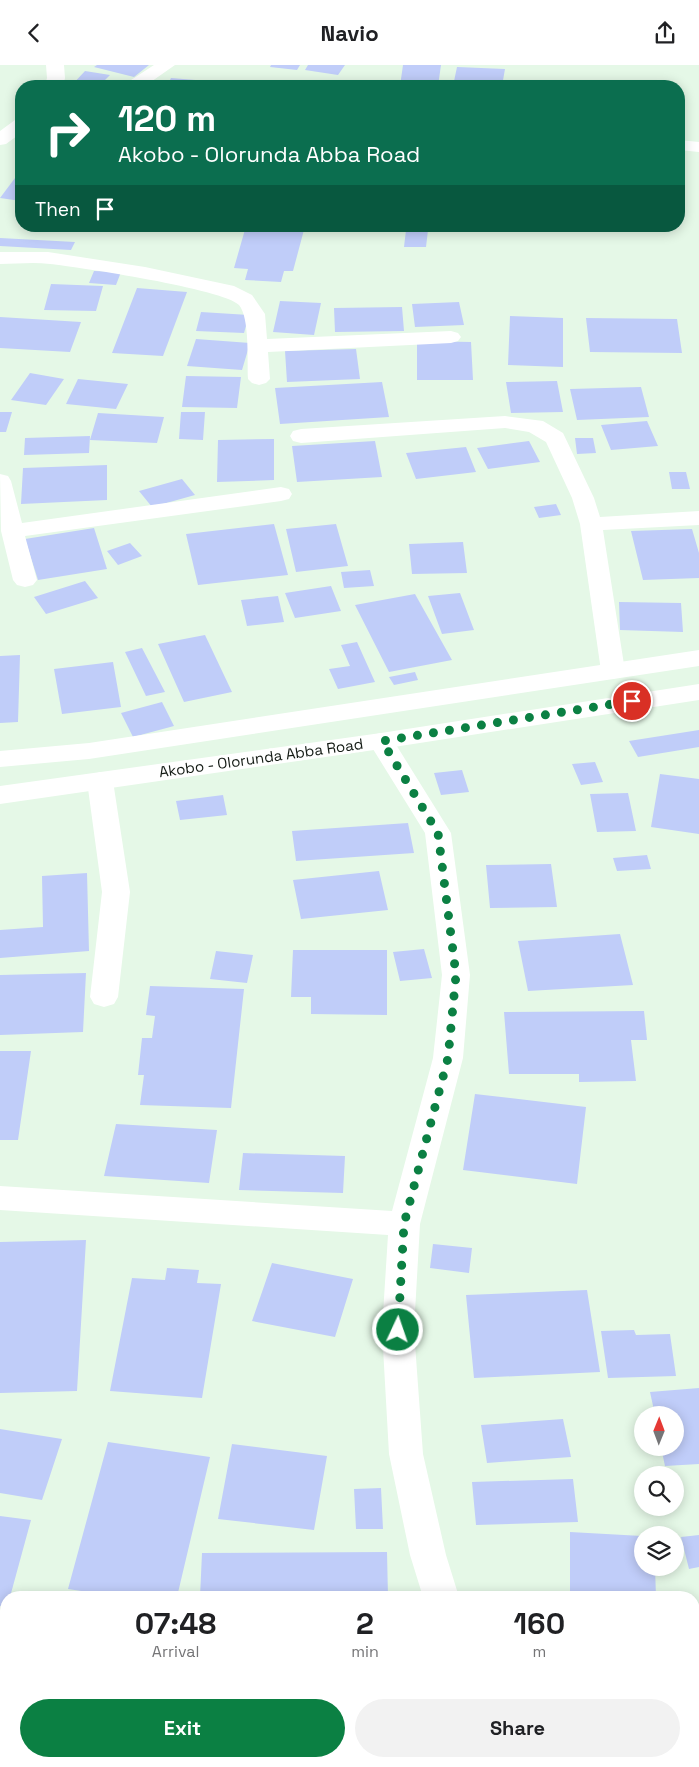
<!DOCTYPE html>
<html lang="en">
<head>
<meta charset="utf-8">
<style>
  :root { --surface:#fff; --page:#f2f2f2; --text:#202124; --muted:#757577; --accent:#0b8043 }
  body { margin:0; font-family:"Space Grotesk",sans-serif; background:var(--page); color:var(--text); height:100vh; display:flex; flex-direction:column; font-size:19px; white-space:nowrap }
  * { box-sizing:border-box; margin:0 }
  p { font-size:16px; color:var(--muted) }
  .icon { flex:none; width:28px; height:28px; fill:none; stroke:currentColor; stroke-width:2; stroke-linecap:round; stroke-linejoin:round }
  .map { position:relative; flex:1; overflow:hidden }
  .panel { position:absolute; left:0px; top:1526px; width:700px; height:176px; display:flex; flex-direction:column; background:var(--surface); border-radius:20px 20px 0 0; box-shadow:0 2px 12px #0003 }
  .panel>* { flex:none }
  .banner { position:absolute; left:15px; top:15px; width:670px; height:152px; border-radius:20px; box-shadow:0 2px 12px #0003; background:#0b6e4f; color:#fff; overflow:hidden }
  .needle { width:32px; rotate:1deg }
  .buttons { position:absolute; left:634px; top:1341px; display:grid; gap:10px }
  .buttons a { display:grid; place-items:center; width:50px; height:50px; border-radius:50%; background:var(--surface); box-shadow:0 2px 12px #0003; font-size:25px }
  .pin { position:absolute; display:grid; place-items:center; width:42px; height:42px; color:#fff; margin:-21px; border:2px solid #fff; border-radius:50%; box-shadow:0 1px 5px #0007 }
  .me { position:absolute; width:55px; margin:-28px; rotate:3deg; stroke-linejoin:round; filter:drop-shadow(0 0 4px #0008) }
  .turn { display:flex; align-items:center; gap:18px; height:105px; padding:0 20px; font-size:22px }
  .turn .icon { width:65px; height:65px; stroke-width:2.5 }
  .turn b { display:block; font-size:35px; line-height:42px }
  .then { display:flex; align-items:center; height:48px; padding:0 20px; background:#0003; gap:10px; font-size:19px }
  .eta { display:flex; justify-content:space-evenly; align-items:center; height:85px; text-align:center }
  .eta b { font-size:30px; font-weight:800; line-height:35px }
  .button { display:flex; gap:10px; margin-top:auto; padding:10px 20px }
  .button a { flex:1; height:58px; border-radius:30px; background:var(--accent); color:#fff; font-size:20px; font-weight:800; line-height:58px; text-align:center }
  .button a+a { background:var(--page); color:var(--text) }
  header { display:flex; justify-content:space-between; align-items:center; height:65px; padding:0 20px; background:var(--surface); font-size:22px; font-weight:800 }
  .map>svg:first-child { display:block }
</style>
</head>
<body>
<header><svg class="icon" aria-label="back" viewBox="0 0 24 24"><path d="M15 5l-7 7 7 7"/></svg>Navio<svg class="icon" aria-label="share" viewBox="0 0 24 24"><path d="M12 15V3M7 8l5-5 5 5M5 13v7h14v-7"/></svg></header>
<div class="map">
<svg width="699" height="1702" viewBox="0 0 699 1702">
  <rect width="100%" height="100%" fill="#e5f8e7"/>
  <path fill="#c0cdf9" d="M97,0H149L134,12L94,2Z
    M271,0H300L297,5L270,2Z
    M308,0H345L338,10L305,5Z
    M403,0H441L438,21H400Z
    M457,2L505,4L502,21H453Z
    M85,6L110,10L99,21H71Z
    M171,13L232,18L231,21H167Z
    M635,18L661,20V21H634Z
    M18,109L21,110V136L0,133Z
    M246,161H305L293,206H284L281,217L245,215L248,204L234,203Z
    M406,165H428L426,182H404Z
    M0,173L75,177L71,185L0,181Z
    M94,206L121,207L116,220L89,218Z
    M51,219L103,221L96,246L44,245Z
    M137,223L187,227L163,291L112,288Z
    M280,236L321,238L314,270L273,267Z
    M459,237L464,260L415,262L412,239Z
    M402,242L404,266L335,267L334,243Z
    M201,247L249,250L244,268L196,266Z
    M510,251L563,253V302L508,300Z
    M0,252L81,257L70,287L0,283Z
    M586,253L677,254L682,288L590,287Z
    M196,274L250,278L242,305L187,301Z
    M417,276L471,277L473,315H417Z
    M356,284L360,314L287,317L285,286Z
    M30,308L64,314L46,340L11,335Z
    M186,311L241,312L237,343L182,342Z
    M78,314L128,319L116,344L66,339Z
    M557,316L563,347L511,348L506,317Z
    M382,317L389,352L280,359L275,323Z
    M641,322L649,352L577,355L570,324Z
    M0,347H12L6,367H0Z
    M181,347H205L203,375L179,374Z
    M98,348L164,352L157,378L90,375Z
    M647,356L658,381L611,385L601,360Z
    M90,371L89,388L24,390L25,373Z
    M575,373H593L596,388L577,389Z
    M274,374V415L217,417L218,375Z
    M375,376L382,412L297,417L292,381Z
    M529,376L540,397L488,404L477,383Z
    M466,382L476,407L416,414L406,388Z
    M107,400V435L21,439L23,403Z
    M669,407H686L690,424H672Z
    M182,414L195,430L152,442L139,426Z
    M556,439L561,450L539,453L534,442Z
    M274,459L288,510L198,520L186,469Z
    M336,459L348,501L296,507L286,464Z
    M94,463L107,504L38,515L25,474Z
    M692,464L699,488V513L643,515L631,466Z
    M463,477L467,508L412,509L409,479Z
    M130,478L142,491L118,500L107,486Z
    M370,505L374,521L344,523L341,507Z
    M85,516L98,533L46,549L34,532Z
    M331,521L341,546L295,553L285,528Z
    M460,528L474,565L442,569L428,531Z
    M415,529L452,595L389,607L355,540Z
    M278,531L284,557L247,561L241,535Z
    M619,537L681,538L683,567L620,565Z
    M205,570L232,627L184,637L158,579Z
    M357,577L375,617L338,624L329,604L350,601L341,580Z
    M142,583L165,627L146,631L125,587Z
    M20,590L18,657L0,658V591Z
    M113,597L121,642L62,649L54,604Z
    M415,607L418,615L394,620L389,612Z
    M162,637L174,661L133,672L121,648Z
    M699,665V682L638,692L629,676Z
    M595,697L603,717L581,720L572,699Z
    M462,705L469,727L441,730L434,708Z
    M660,709L699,714V769L651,762Z
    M628,728L636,766L597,767L590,729Z
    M223,730L227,750L180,755L176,736Z
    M408,758L414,788L296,796L292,766Z
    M647,790L651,804L617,806L613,793Z
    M551,799L557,842L490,843L486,800Z
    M379,806L388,845L301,854L293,815Z
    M87,808L89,886L0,893V865L43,862L42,811Z
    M620,869L633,920L528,926L518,876Z
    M424,884L432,913L400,916L393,887Z
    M293,885H387V950L311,949V932H291Z
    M216,886L253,890L247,918L210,914Z
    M86,908L83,967L0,970V910Z
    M150,921L244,924L231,1043L140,1040L144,1010H138L142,973H152L155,951L146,950Z
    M644,946L647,975H631L636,1016L579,1017V1009H509L504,947Z
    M0,986H31L18,1075H0Z
    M475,1029L586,1042L577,1119L463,1105Z
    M116,1059L217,1065L209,1118L104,1111Z
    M243,1088L345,1091L343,1128L239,1125Z
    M86,1175L77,1326L0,1328V1177Z
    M433,1179L472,1183L469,1208L430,1203Z
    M272,1198L353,1214L335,1272L252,1256Z
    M167,1203L199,1205L197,1218L221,1219L202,1333L110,1326L132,1213L165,1215Z
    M587,1225L600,1307L474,1313L466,1230Z
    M634,1265L636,1270L670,1269L676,1311L608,1313L601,1266Z
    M699,1323V1399L665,1401L661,1382H675V1350H655L650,1327Z
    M563,1354L571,1392L487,1398L481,1360Z
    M0,1364L62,1374L42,1435L0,1428Z
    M108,1377L210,1392L177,1532H122L68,1524Z
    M232,1379L327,1391L314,1465L218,1454Z
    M573,1414L578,1457L476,1460L472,1417Z
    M381,1423L383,1464H356L354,1424Z
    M0,1451L31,1455L10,1532H6V1542L0,1541Z
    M570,1467L642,1471V1502H655L656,1532H570Z
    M699,1470V1502L689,1504L681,1472Z
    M387,1487L388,1532H200L202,1488Z
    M699,1571V1636H694V1572Z
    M694,1656H699V1702H693Z
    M0,1663H6V1696H87V1702H0Z
    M227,1696H370L369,1702H226Z
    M413,1696H457L459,1702H415Z"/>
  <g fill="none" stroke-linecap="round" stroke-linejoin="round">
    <path fill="#fff" fill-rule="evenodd" d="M46,0H64L65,13L63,21H45L47,13Z
      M154,0H175L145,21H125L128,17Z
      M21,54V68L6,79L0,80V66L15,55Z
      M679,75L699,77V87L679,85Z
      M0,187H48L145,202L234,221L252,230L265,249L267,274L451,266L458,268L461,272L458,276L451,278L268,287L270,314L266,318L259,320L252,318L248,314C247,296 250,253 239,240C224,224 78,202 50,199C33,197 16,199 0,199Z
      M505,351L543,356L563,368L594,433L600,452L699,446V460L603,465L625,606L622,611L613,614L604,611L601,606L580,459L572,433L546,377L529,367L505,363L301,378L293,376L290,371L293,366L301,364Z
      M0,409L8,411L11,416L22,458L281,422L289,424L292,429L289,434L281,436L25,471L37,515L33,520L25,522L17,520L13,515L1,466Z
      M381,668L390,670L451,768L470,910L463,993L420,1159L414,1265L423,1389L446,1490L459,1532H423L410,1490L389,1389L382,1265L388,1170L0,1145V1121L392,1146L433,993L442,910L425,768L368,676L372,670Z
      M100,707L109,710L113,716L130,827L118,932L114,939L104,942L94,939L90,932L102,827L87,716L91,710Z
      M0,1578L6,1579V1613L0,1612Z
      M138,1696H176L177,1702H139Z
      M502,1696H546L549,1702H505Z"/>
    <path fill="#fff" fill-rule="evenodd" d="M699,585V601L89,694L0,702V686L89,678Z
      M699,619V635L381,684L0,739V721L381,668Z"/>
  </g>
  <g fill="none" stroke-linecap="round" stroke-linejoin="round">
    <path stroke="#0b8043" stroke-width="9" stroke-dasharray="0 16.2" d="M398,1265L404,1159L448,993L456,910L438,768L382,676L632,636"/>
  </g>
  <g text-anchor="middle" stroke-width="5" stroke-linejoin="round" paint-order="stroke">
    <g font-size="15" fill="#131a14" stroke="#fff">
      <text transform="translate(261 693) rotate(-8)" y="5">Akobo - Olorunda Abba Road</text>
    </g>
  </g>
</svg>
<div class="buttons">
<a><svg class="needle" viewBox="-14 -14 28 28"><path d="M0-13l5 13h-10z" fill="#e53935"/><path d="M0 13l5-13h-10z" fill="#757577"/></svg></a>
<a><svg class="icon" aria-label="search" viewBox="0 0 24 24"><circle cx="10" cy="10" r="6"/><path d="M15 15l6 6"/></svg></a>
<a><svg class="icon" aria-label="layers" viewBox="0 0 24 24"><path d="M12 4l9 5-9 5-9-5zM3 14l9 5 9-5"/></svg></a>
</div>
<div class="pin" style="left:632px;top:636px;background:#d93025"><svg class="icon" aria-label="arrive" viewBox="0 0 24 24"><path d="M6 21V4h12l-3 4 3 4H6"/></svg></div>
<svg class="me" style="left:398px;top:1265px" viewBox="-20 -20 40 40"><circle r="17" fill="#0b8043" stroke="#fff" stroke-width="3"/><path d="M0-11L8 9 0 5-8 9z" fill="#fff"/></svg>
<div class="banner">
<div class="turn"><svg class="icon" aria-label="right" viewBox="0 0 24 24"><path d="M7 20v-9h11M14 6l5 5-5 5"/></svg><div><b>120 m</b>Akobo - Olorunda Abba Road</div></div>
<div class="then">Then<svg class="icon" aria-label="arrive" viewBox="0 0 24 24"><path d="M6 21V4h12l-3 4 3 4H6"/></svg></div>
</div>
<section class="panel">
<div class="eta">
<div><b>07:48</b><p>Arrival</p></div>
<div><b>2</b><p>min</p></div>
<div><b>160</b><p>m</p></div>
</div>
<div class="button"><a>Exit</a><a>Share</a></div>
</section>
</div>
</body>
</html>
